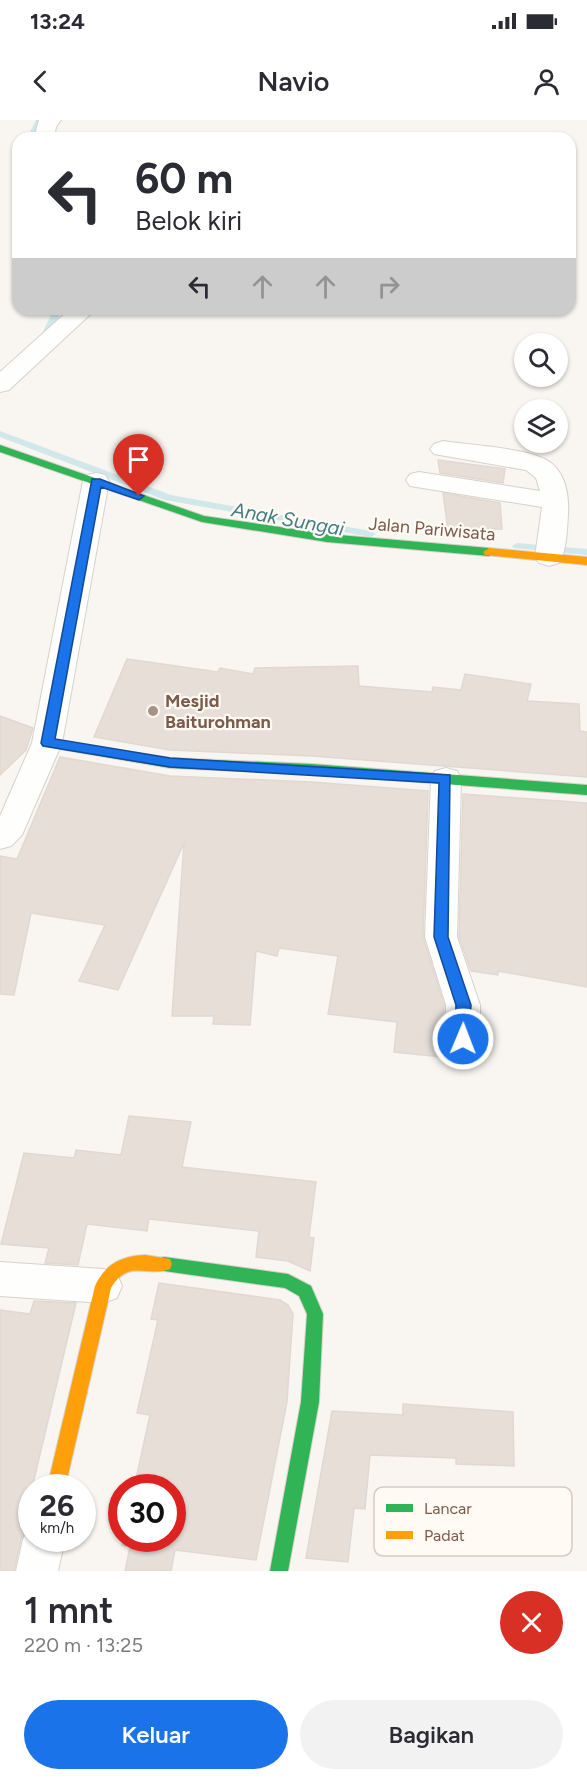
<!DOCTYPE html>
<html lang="id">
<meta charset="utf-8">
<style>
body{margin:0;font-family:Figtree,sans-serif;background:#f2f2f3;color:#2b2b33;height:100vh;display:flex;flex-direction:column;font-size:22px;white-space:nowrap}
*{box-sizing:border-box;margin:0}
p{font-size:20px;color:#7c7c81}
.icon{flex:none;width:33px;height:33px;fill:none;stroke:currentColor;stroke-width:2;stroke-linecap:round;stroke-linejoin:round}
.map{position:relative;height:1451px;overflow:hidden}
.details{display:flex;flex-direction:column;background:#fff;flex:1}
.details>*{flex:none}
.banner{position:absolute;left:12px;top:12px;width:564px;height:183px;border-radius:18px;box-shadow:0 2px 4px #0004;background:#fff;color:#2b2b33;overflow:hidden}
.tools{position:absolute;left:514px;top:213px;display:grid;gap:12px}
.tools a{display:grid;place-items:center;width:54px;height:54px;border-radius:50%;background:#fff;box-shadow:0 2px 4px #0004;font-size:30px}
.speed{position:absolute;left:18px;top:1354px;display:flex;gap:12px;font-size:30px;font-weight:700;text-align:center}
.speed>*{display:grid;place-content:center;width:78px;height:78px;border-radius:50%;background:#fff;box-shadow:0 2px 4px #0004;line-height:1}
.speed small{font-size:15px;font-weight:400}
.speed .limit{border:9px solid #d22;background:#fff;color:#111}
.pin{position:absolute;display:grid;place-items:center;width:51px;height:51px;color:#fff;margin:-62px -26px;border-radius:50% 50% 50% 0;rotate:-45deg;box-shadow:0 0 6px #0007}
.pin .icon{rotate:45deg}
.me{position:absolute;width:66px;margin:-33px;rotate:1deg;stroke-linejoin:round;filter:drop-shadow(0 0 4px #0008)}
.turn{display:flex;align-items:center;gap:21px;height:126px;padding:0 24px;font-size:27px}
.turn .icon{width:78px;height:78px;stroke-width:2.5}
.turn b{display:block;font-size:42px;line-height:51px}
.lanes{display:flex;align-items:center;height:57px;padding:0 24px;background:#0003;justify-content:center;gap:30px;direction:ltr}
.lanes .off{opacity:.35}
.round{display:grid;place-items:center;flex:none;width:63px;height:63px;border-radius:32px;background:#f2f2f3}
.overview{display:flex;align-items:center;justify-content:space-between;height:102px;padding:0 24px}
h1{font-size:36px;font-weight:600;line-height:45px}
.button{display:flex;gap:12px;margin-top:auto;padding:12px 24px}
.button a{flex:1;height:69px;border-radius:36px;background:#1a73e8;color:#fff;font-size:24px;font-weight:600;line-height:69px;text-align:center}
.button a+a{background:#f2f2f3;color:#2b2b33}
.status{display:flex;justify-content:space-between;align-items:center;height:42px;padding:0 30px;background:#fff;direction:ltr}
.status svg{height:16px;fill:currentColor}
header{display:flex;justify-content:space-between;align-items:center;height:78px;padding:0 24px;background:#fff;font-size:27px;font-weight:600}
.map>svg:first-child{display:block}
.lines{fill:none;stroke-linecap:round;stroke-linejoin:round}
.stream{fill:#d0e8ea;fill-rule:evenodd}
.building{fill:#e6ded7;stroke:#e2d8d2;stroke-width:1.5}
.street-casing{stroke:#d7d1cb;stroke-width:2}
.fast-casing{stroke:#d9d2cb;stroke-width:2}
.slow-casing{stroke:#d9d2cb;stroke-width:2}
.street{fill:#fefefd;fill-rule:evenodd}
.fast{fill:#30b455;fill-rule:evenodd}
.slow{fill:#ff9f0a;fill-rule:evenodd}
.route{fill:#1a73e8;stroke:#114b97;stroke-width:1.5}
.poi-dot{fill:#a69286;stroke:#fffaf3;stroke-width:2}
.labels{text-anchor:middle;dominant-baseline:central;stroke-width:4.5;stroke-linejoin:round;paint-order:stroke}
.street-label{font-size:18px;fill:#7a5c4d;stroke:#fffaf3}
.poi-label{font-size:18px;font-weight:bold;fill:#7a5c4d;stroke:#fffaf3;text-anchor:start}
.water-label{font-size:20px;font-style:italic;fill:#437c86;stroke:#fffaf3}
.key{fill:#fffaf3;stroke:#d7cbc1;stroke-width:1.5}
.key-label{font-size:16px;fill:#7a5c4d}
</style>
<div class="status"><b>13:24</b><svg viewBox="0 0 49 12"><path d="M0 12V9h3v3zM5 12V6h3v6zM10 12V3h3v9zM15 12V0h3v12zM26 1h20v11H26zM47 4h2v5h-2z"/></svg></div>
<header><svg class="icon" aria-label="back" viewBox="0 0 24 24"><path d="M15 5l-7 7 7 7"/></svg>Navio<svg class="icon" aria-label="person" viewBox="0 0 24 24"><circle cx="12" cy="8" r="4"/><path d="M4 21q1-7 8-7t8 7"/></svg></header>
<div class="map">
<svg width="587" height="1451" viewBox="0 0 587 1451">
<rect width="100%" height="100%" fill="#f9f5f0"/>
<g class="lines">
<g class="stream">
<polygon points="36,0 44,0 35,18 27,18"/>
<polygon points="54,189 62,189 50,217 42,224 36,224 34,222 41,216"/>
<polygon points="0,311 171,375 371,411 376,414 371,417 165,380 0,317"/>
<polygon points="517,423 587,429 587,435 513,428 512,426"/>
</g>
</g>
<g class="building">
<polygon points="438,340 505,349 503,363 440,353"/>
<polygon points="443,373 500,383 502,409 448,410"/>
<polygon points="127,539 218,552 220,548 253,554 255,548 358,546 359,566 432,572 433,567 461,570 465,554 531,564 527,581 579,584 580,611 587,612 587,657 312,636 170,630 94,617"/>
<polygon points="0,596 33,608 26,630 0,655"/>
<polygon points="60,637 170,656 312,662 428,671 423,817 444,885 441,937 394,932 397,902 328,894 338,836 279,828 277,836 256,831 250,905 213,904 214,896 172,896 184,723 118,870 79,861 105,805 31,793 14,875 0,874 0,736 17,739"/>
<polygon points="463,674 587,683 587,867 498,851 498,855 471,851 459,817"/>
<polygon points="129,996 191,1002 182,1047 316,1062 309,1117 314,1118 310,1151 288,1141 256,1137 259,1111 149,1099 147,1111 87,1104 78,1145 45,1143 49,1128 1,1124 24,1033 74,1038 76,1030 121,1035"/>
<polygon points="159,1163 280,1180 288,1185 293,1194 287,1282 256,1440 175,1430 171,1451 125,1451 130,1427 122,1425 123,1419 172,1419 172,1368 134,1368 150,1295 137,1293 158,1200 151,1199"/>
<polygon points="34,1181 76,1183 32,1368 32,1401 21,1419 14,1451 0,1451 0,1190 30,1194"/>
<polygon points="403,1284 513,1292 514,1346 456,1344 456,1338 370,1335 365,1389 354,1388 348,1442 306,1438 332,1291 403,1295"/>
</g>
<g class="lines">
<g class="street-casing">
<g id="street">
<polygon points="39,0 61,0 56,7 54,18 34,18"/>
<polygon points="70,189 96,189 9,270 0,272 0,252"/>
<path d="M443 321C467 325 534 328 551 343 566 355 569 376 568 394 567 409 567 430 559 443L549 446 539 443 535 437 542 387 410 366 406 360 410 354 419 352 540 371 536 358 526 350 434 334 430 329 434 324Z"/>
<polygon points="96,353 105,355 109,361 62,623 22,715 11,726 0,729 0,696 32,623 83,361 87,355"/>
<polygon points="446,648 457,651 461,659 457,817 480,885 480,919 475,929 463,933 451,929 446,919 446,885 425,817 431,659 435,651"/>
<polygon points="0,1142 103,1149 117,1154 122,1166 117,1178 103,1183 0,1176"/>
<polygon points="32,1403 32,1419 65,1419 58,1451 16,1451 23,1419"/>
</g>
</g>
<g class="fast-casing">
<g id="fast">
<polygon points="0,325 204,396 327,414 489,428 495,432 489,436 327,422 202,402 0,332"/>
<polygon points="47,619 170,638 312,644 587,665 587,675 312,654 170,648 42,626 41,623"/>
<polygon points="164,1137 288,1154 311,1166 323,1194 319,1282 288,1451 270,1451 301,1282 307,1194 299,1176 285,1168 164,1151 158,1149 156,1144 158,1139"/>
</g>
</g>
<g class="slow-casing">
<g id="slow">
<polygon points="489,428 587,437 587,445 485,435 483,432"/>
<path d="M145 1135 170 1139 172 1144 170 1149C146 1158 129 1138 111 1168L65 1368H47L95 1166C105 1144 122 1136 145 1135Z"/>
</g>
</g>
<use href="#street" class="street"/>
<use href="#fast" class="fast"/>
<use href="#slow" class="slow"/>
</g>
<polygon class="route" points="92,359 100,359 144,376 139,380 101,367 55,619 170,638 450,655 448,817 471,885 468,923 457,923 455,919 456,885 434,817 439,663 170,647 43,626 41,623"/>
<circle class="poi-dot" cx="153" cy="591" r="6"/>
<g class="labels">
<g class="street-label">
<text transform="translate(432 409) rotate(5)">Jalan Pariwisata</text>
</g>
<g class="poi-label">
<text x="165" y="581">Mesjid<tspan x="165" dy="21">Baiturohman</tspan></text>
</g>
<g class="water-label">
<text transform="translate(288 399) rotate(10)">Anak Sungai</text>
</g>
</g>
<rect x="374" y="1367" width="198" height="69" rx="9" class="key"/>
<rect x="386" y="1384" width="27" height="8" fill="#30b455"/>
<rect x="386" y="1411" width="27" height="8" fill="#ff9f0a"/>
<g class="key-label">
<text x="424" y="1394">Lancar</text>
<text x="424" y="1421">Padat</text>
</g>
</svg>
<div class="tools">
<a><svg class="icon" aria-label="search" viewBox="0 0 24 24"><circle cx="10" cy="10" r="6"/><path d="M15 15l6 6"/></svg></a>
<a><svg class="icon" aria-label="layers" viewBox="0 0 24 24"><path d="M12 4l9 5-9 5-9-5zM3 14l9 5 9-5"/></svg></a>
</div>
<div class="speed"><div>26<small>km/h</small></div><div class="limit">30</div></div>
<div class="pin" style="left:139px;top:376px;background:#d93025"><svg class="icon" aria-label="arrive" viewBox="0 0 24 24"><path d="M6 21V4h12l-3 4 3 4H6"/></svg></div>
<svg class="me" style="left:463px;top:919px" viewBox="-20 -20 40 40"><circle r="17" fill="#1a73e8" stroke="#fff" stroke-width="3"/><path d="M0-11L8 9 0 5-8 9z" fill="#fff"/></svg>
<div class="banner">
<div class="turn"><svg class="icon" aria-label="left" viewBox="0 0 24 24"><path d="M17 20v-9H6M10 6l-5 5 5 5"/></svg><div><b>60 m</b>Belok kiri</div></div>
<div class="lanes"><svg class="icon" aria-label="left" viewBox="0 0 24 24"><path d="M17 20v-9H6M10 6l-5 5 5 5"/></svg><svg class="icon off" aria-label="ahead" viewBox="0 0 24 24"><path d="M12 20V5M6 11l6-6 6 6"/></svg><svg class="icon off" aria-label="ahead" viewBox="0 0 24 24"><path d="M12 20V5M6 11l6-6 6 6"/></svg><svg class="icon off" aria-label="right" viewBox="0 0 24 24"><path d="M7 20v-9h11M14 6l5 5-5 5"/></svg></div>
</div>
</div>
<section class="details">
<div class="overview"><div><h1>1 mnt</h1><p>220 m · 13:25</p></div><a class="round" style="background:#d93025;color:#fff"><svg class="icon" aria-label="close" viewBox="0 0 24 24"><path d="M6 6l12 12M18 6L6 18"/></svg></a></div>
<div class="button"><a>Keluar</a><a>Bagikan</a></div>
</section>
